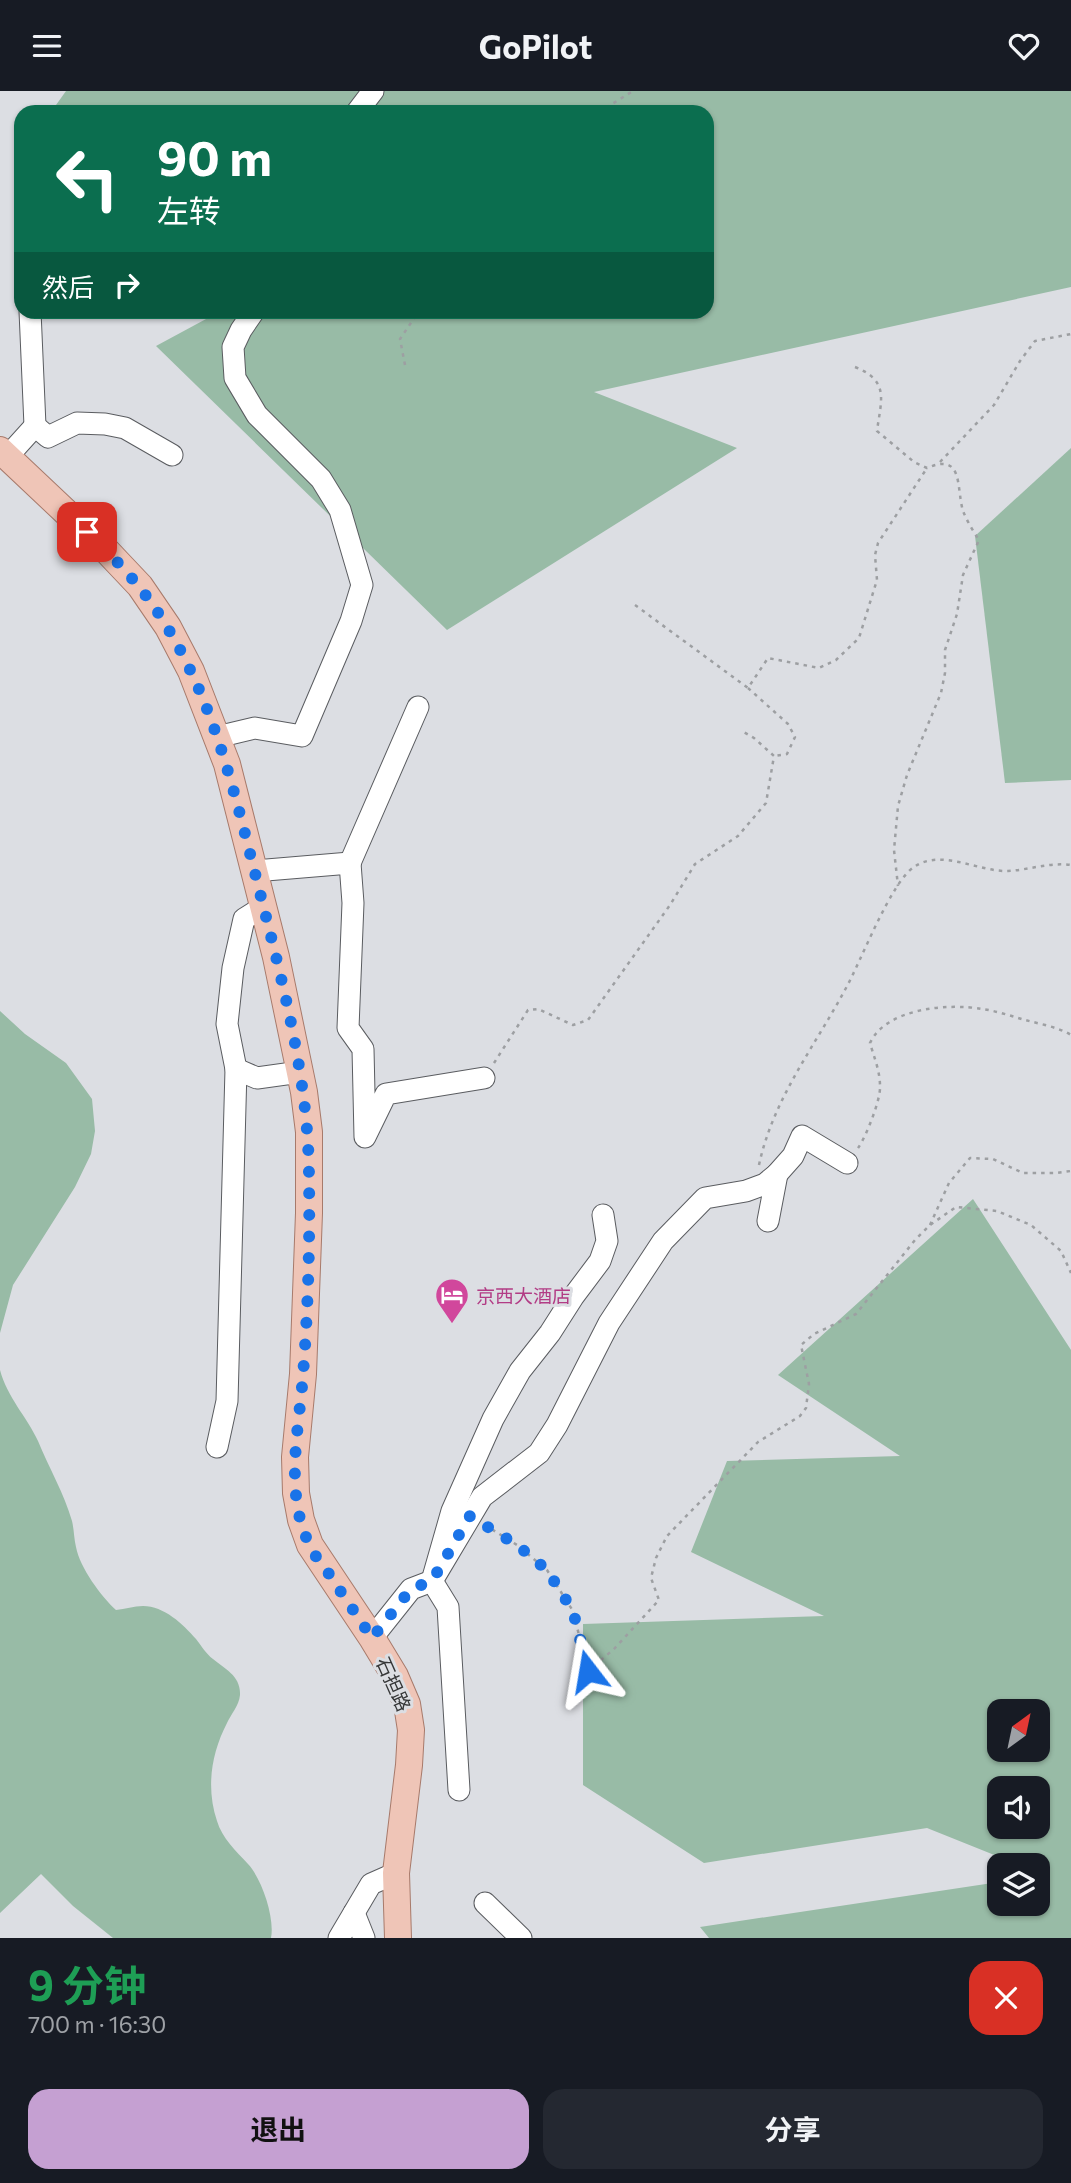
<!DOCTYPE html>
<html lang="zh">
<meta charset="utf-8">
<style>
body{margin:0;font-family:Commissioner,"Noto Sans SC",sans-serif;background:#242831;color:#f1f3f6;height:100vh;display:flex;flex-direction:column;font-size:26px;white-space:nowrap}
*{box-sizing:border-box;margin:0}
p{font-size:23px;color:#9ea1a6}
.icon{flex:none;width:38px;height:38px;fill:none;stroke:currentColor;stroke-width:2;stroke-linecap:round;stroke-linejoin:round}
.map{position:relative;height:1847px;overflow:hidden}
.side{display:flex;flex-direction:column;background:#171b24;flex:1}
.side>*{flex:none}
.guide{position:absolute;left:14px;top:14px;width:700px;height:214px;border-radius:21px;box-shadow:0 2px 5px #0004;background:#0b6e4f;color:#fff;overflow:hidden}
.needle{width:46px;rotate:33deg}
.fabs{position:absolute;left:987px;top:1608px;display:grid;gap:14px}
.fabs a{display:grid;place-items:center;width:63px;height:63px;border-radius:14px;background:#171b24;box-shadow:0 2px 5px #0004;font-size:35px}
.pin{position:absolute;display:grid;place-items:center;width:60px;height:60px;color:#fff;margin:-30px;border-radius:14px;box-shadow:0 4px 10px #0006}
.me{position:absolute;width:77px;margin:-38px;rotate:346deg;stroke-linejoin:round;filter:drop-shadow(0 0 5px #0008)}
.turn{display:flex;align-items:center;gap:24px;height:147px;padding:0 28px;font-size:32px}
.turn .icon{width:91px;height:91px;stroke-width:2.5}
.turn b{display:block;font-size:49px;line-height:60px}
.then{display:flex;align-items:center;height:66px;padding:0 28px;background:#0003;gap:14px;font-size:26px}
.round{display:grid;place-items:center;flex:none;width:74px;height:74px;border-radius:21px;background:#242831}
.overview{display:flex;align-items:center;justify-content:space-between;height:119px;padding:0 28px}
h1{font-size:42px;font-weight:700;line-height:52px;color:#1e9e55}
.cta{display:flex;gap:14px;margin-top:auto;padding:14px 28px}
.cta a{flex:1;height:80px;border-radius:21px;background:#c5a0d2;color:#111;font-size:28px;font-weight:700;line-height:80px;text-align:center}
.cta a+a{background:#242831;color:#f1f3f6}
header{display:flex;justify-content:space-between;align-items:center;height:91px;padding:0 28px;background:#171b24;font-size:32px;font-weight:700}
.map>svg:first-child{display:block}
.forest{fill:#98bba6;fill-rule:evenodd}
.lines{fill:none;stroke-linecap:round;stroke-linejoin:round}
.minor-casing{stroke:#5a5c60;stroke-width:23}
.major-casing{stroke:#a77a6b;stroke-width:28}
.path{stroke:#9d9fa2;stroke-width:2.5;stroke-dasharray:3.5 5;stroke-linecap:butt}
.minor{stroke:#fff;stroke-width:21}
.major{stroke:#efc5b7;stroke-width:26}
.route{stroke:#1a73e8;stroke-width:12;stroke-dasharray:0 21.6}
.labels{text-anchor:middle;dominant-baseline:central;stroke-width:6;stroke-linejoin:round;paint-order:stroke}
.hotel-label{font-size:19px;fill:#b23c85;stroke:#dcdee3;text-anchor:start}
.street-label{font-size:19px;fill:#353637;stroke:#dcdee3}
</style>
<header><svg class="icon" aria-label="menu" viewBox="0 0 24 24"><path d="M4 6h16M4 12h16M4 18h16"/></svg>GoPilot<svg class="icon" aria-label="heart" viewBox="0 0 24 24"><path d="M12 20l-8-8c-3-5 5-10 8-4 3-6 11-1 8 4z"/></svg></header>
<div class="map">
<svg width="1071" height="1847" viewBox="0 0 1071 1847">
<rect width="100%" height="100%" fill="#dcdee3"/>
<g class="forest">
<polygon points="66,0 1071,0 1071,196 594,301 737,357 447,539 156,255 219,221 707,220 707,21 51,21"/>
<polygon points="1071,357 1071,689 1005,692 975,445"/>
<polygon points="0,920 25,943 66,972 92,1008 95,1040 91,1063 75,1096 13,1194 0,1242"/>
<path d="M973 1108 1071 1259V1847H709L700 1836 999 1791V1813H1038V1785L1042 1784 1038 1782V1774H1019L927 1737 704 1772 583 1694V1533L824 1525 691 1461 727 1370 900 1365 778 1284ZM999 1620H1038V1659H999ZM999 1698H1038V1736H999Z"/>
<path d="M0 1279C7 1306 27 1326 38 1350 49 1377 64 1402 72 1430 74 1438 74 1448 76 1456 80 1477 101 1505 116 1519 125 1518 134 1515 143 1515 164 1515 183 1533 196 1548 201 1554 206 1563 213 1568 225 1578 241 1585 240 1604 239 1615 231 1623 227 1632 211 1663 206 1697 217 1730 222 1747 236 1760 248 1773 262 1788 275 1827 271 1847H113L73 1815 41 1783 0 1822Z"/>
</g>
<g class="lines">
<g class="minor-casing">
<g id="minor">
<polyline points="357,21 373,0"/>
<polyline points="30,220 35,335"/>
<polyline points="7,366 35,335 48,346 77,332 105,333 125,337 172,364"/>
<polyline points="217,646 255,637 302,645 351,530 362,494 340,419 321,388 257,324 235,287 233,256 241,239 254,220"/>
<polyline points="350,772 418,616"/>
<polyline points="254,780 350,772 353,812 348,937 363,958 365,1046 386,1003 484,987"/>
<polyline points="236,978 257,987 300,981"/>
<polyline points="777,1083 793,1065 802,1045 847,1072"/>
<polyline points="217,1356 227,1310 236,978 227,933 233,877 244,828 263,816"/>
<polyline points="372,1547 411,1498 432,1490 482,1406 539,1362 557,1334 609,1232 663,1150 705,1107 746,1100 765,1093 777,1083 768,1130"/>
<polyline points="459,1699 448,1516 432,1490 452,1420 493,1328 520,1280 550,1242 573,1206 600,1170 607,1150 603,1124"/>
<polyline points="485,1812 521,1847"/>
<polyline points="354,1822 364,1847"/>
<polyline points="339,1847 371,1793 396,1782"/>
</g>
</g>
<g class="major-casing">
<polyline id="major" points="0,359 105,458 140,495 168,536 191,580 227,673 276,866 304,1001 309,1041 309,1122 303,1283 295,1366 296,1402 301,1429 310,1454 372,1547 395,1585 407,1613 411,1639 409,1674 396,1782 398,1847"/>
</g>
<g class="path">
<polyline points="599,21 633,0"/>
<polyline points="405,274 400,248 419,220"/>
<path d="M855 276C890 290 881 309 877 340L914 371 927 377C964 361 956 396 963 420 967 430 973 440 979 449L963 484 957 523 945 559V582L941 602 907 684 898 715 894 759 898 795"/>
<polyline points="940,371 994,314 1020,270 1035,250 1071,243"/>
<polyline points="635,514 748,597 768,567 819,577 836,569 859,547 877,489 875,464 878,452 927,377"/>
<polyline points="748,597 788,633 795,646 787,663 774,665"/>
<polyline points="494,972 528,919 538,918 573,934 588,929 670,814 695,773 738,745 766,712 774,665 754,647 742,640"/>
<path d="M858 1057C866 1046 881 1008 880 995 880 980 874 966 870 952 886 917 949 912 982 918 997 920 1011 925 1025 929 1040 933 1058 936 1071 944"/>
<path d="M759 1074C773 1008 815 955 846 897 861 870 891 791 914 776 941 757 978 781 1008 780 1029 779 1049 771 1071 774"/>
<polyline points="930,1134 949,1092 970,1067 993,1068 1023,1082 1056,1082 1071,1080"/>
<polyline points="485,1434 517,1454 547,1479 573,1520 588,1580 614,1558 659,1509 651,1487 656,1467 667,1445 758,1351 800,1325 806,1317 809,1293 801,1254 814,1243 856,1223 915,1149 930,1134 956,1116 997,1120 1031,1134 1061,1160 1071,1182"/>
</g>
<use href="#minor" class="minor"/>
<use href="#major" class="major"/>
</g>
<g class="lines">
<path class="route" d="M87 441C118 470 145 499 167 536 216 616 236 708 259 798 283 893 309 990 309 1088 310 1153 308 1219 303 1284 299 1339 284 1400 309 1453 314 1464 322 1474 329 1483 343 1504 358 1526 372 1547L411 1498 432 1490 470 1425 517 1454 547 1479 573 1520 588 1580"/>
</g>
<defs>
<g id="hotel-pin" transform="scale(1.75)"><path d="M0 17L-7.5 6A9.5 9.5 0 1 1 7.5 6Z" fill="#d1479c" stroke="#dcdee3"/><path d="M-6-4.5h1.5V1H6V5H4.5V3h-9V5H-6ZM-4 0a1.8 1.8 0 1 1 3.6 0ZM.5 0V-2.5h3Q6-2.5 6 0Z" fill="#fff"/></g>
</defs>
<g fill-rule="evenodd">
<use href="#hotel-pin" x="452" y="1204"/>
</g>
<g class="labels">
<g class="hotel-label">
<text x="476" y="1204">京西大酒店</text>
</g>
<g class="street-label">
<text transform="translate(394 1593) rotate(66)">石担路</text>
</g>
</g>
</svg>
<div class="fabs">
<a><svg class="needle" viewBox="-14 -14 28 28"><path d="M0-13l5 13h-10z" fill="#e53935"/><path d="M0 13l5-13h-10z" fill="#9ea1a6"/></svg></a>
<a><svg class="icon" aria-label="sound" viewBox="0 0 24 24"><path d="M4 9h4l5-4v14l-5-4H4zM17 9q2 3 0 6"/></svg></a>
<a><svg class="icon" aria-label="layers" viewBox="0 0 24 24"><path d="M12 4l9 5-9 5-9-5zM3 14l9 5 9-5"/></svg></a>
</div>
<div class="pin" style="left:87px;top:441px;background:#d93025"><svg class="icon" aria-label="arrive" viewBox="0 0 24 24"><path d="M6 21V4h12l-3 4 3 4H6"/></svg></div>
<svg class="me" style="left:588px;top:1580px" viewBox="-20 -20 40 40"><path d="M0-17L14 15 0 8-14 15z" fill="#1a73e8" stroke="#fff" stroke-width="4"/></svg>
<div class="guide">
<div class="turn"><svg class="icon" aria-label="left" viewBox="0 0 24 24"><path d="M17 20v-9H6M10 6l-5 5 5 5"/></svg><div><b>90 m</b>左转</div></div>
<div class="then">然后<svg class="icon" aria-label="right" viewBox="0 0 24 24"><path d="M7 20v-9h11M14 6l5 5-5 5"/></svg></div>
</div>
</div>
<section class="side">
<div class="overview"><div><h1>9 分钟</h1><p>700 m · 16:30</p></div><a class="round" style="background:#d93025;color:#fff"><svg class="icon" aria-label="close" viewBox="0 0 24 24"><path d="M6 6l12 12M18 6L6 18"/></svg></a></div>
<div class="cta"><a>退出</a><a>分享</a></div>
</section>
